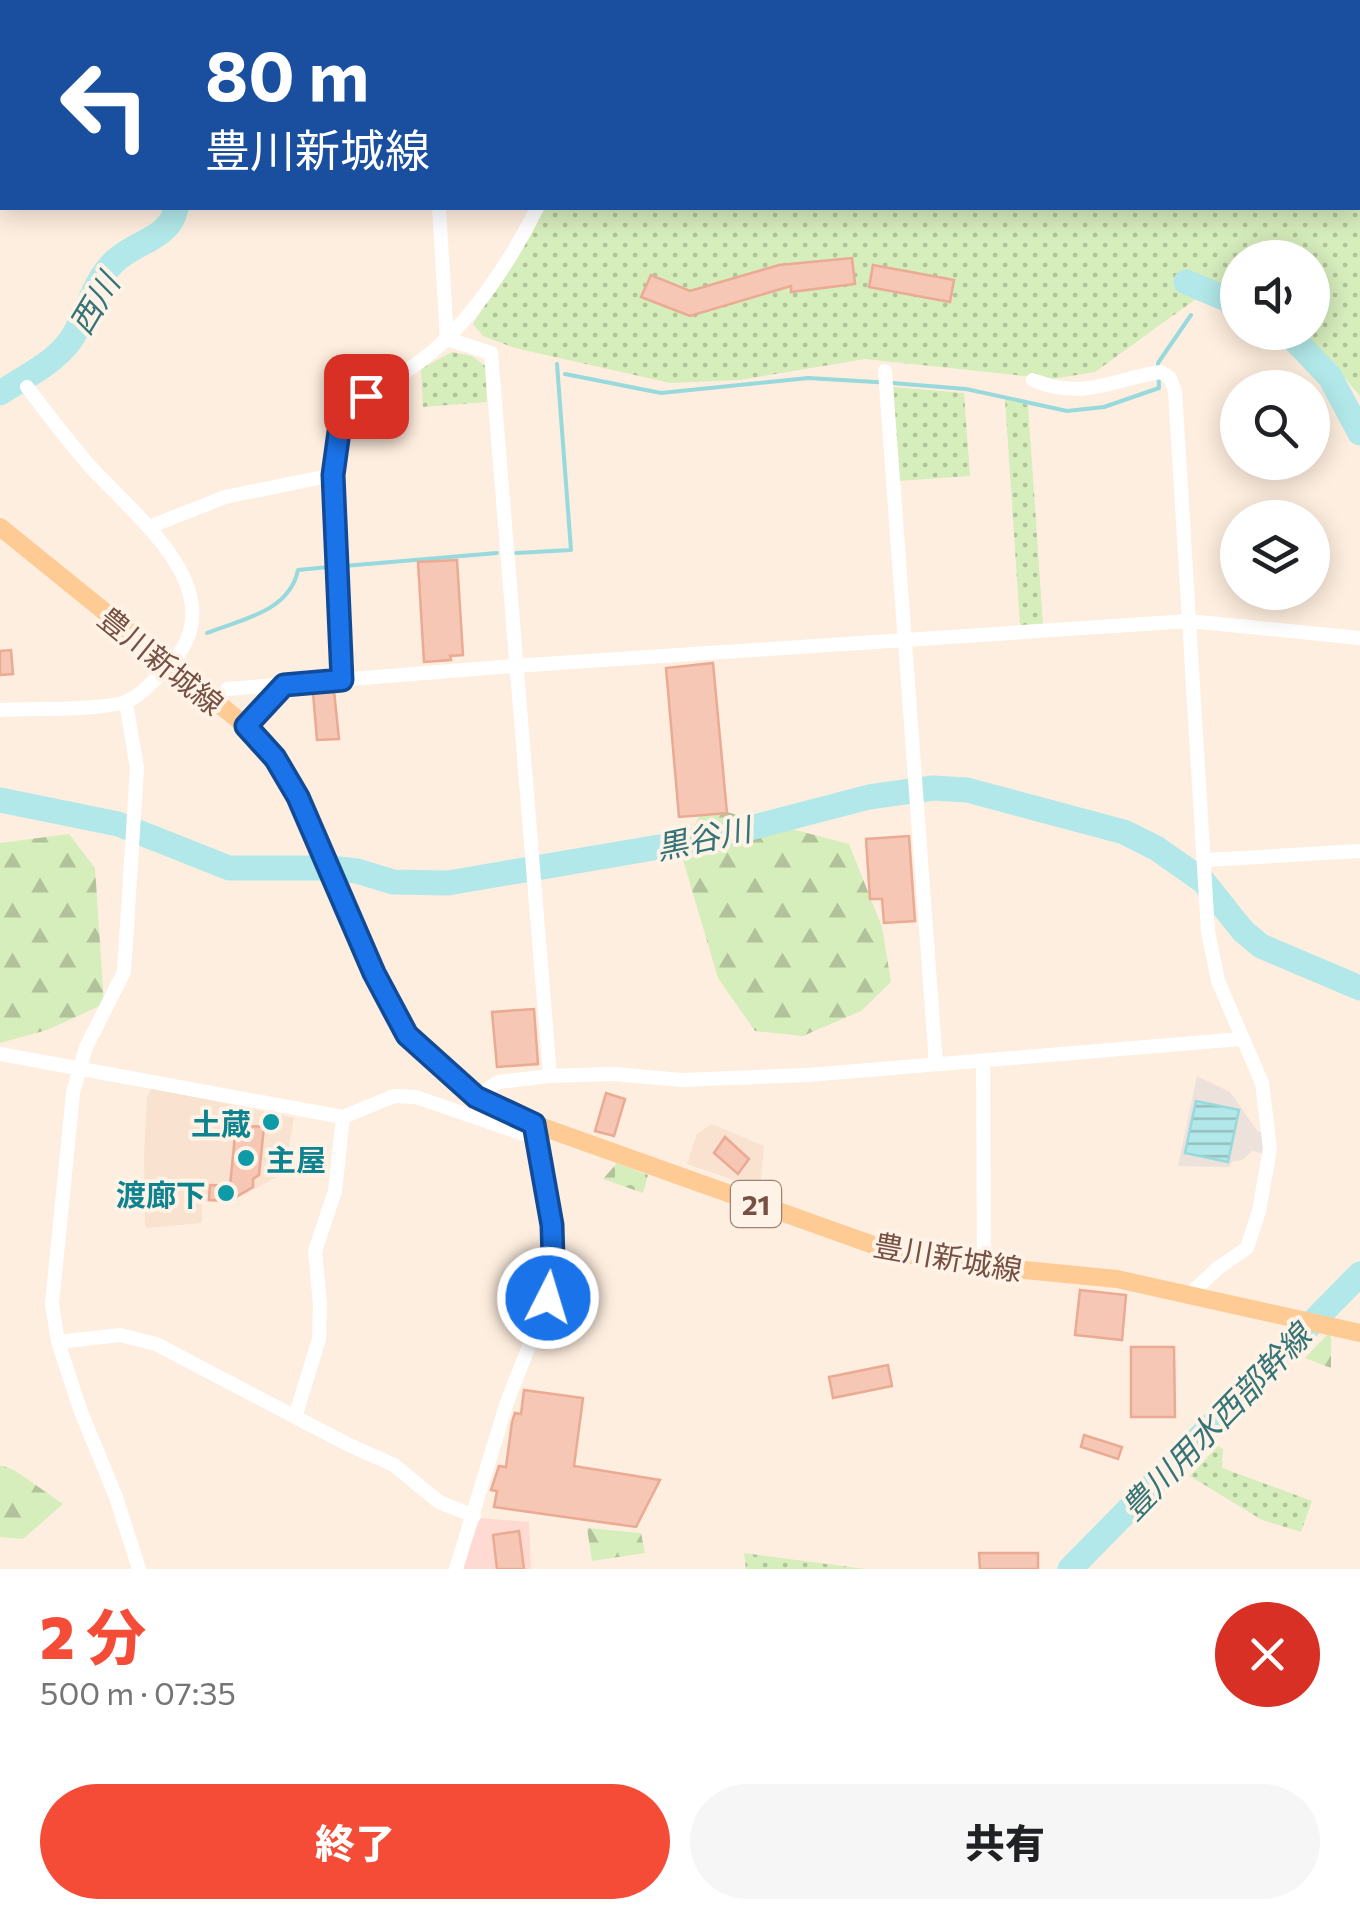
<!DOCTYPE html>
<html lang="ja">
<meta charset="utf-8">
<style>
body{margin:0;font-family:Commissioner,"Noto Sans JP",sans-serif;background:#f6f6f6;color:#202124;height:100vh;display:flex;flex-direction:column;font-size:38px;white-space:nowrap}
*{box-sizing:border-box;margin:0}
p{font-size:32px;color:#757577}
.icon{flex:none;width:55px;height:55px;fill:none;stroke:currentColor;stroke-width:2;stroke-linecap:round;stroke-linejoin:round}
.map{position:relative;height:1569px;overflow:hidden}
.sheet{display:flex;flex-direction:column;background:#fff;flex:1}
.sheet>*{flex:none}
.banner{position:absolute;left:0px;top:0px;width:1360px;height:210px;box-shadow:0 5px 25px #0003;background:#1a4fa0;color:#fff;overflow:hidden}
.fabs{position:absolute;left:1220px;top:240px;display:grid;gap:20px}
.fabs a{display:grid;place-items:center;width:110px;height:110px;border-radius:50%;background:#fff;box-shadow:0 5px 25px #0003;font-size:50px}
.pin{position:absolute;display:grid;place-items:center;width:85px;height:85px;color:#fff;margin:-42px;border-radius:20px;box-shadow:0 5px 15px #0006}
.me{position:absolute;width:110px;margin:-55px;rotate:5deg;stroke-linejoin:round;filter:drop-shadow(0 0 8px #0008)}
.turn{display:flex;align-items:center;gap:35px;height:210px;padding:0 40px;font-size:45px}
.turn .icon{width:130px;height:130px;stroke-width:2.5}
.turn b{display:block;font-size:70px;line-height:85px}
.round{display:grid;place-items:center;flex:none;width:105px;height:105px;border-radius:52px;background:#f6f6f6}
.headline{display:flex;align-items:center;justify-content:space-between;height:170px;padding:0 40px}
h1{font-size:60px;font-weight:800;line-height:75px;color:#f54c37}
.primary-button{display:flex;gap:20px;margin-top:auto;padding:20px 40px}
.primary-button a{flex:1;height:115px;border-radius:60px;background:#f54c37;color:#fff;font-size:40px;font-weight:800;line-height:115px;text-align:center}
.primary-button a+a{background:#f6f6f6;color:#202124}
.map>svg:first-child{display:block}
.residential{fill:#f9e2cf}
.commercial{fill:#ffdad2}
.industrial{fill:#ece1db}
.grass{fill:url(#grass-dots)}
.forest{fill:url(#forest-firs)}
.cemetery{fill:url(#cemetery-stones)}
.water{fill:url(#water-rules);stroke:#97d9dc;stroke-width:2.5}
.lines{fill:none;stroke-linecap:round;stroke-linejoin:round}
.stream{stroke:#97d9dc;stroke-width:4}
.river{stroke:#b2e8e9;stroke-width:25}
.building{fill:#f6c7b4;stroke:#eaaa93;stroke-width:2.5}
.minor{stroke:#fff;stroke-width:14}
.major{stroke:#ffcb95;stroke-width:18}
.route-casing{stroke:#114b97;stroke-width:25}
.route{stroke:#1a73e8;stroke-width:18}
.culture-dot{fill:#0f9aa8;stroke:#fff3e7;stroke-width:4}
.labels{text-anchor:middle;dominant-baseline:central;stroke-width:8;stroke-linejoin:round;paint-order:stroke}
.shield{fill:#fff3e7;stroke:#a08175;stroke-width:2.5}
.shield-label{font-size:28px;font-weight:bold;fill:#775044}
.street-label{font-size:30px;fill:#775044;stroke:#fff3e7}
.culture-label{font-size:30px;font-weight:bold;fill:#0d838f;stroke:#fff3e7;text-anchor:end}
.water-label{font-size:32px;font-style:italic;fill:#357477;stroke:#fff3e7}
</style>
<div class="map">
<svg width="1360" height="1569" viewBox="0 0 1360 1569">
<defs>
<pattern id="grass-dots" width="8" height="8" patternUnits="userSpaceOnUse" patternTransform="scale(2.5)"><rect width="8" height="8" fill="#d6edbc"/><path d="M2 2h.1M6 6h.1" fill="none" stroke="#b2c29a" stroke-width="1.8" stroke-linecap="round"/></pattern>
<pattern id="forest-firs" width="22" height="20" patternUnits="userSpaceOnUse" patternTransform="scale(2.5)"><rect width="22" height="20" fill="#d6edbc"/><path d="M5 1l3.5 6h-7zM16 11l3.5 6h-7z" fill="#b2c29a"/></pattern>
<pattern id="cemetery-stones" width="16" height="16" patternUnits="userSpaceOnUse" patternTransform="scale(2.5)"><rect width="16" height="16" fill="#d6edbc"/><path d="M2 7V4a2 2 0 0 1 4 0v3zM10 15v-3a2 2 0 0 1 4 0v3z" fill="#b2c29a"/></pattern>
<pattern id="water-rules" width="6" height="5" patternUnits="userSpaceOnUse" patternTransform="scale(2.5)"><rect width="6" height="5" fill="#b2e8e9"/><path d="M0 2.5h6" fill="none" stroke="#96bebe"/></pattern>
</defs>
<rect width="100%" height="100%" fill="#feeedf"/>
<g class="residential">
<polygon points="152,1088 294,1118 284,1173 229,1203 202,1201 202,1223 147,1228 145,1225 144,1153 147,1097"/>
<polygon points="712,1124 764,1146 760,1189 687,1164 697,1134"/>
</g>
<polygon class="commercial" points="480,1518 529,1522 531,1569 462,1569"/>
<polygon class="industrial" points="1197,1076 1230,1092 1258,1132 1265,1132 1266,1154 1252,1151 1242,1160 1232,1162 1229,1167 1178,1166"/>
<g class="grass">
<polygon points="639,0 1360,0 1360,396 1324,353 1299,333 1312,332 1312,258 1238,258 1237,298 1211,288 1095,372 1052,379 865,359 740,380 670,383 515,348 483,336 473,324 545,208 1358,208 1358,2"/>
<polygon points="452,352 472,356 485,366 487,402 423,407 421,369"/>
<path d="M402 380 405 408 365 411 352 426 347 450C347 407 370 402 402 380Z"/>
<polygon points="893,387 964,393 970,476 899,481"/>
<polygon points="1005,399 1028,405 1043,624 1020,625"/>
<polygon points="1218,1446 1223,1449 1222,1468 1312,1501 1301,1532 1262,1520 1190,1476"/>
<polygon points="744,1553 865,1569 746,1569"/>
</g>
<g class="forest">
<polygon points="647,0 903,0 905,2 648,2"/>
<polygon points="704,806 849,844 882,927 891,982 861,1011 803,1036 755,1031 718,978 681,853"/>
<polygon points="69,834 95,868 104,1004 47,1030 0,1043 0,843"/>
<polygon points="1328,1334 1331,1336 1331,1368 1305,1358"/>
<polygon points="0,1465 14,1470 63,1504 23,1539 0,1537"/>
<polygon points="587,1528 641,1533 645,1553 592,1561"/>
</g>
<polygon class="cemetery" points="617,1163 648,1175 643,1193 603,1179"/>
<polygon class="water" points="1196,1101 1239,1110 1228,1162 1185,1153"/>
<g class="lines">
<g class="stream">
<polyline points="565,374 661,393 808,378 892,383 966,389 1067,411 1104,407 1159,388 1158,363 1191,315"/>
<polyline points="516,553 571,550 557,364"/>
<polyline points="344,566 497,553"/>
<path d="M207 633C242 619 289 612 298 570L329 567"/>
</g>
<g class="river">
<polyline points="617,0 618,2"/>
<polyline points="310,2 311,0"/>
<polyline points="1186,282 1238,304"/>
<polyline points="1287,332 1330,377 1360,433"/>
<path d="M0 393C21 379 47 367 64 348 85 327 89 285 115 261 136 241 170 239 176 208"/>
<polyline points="0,800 118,824 229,868 330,868 357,871 393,882 448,883 712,838 869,797 933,788 967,790 1124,832 1156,848 1203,881 1243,931 1261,946 1360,988"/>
<polyline points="1070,1569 1360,1274"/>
</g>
</g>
<g class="building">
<polygon points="852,258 855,284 791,292 791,286 690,316 641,297 651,275 690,291 779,265"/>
<polygon points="873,265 954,280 950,302 869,287"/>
<polygon points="457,560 463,655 450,656 451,660 424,662 418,562"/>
<polygon points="11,650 13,674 0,675 0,651"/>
<polygon points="713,663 727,813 679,817 666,668"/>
<polygon points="334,691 339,739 317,740 313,693"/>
<polygon points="909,836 915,921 884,923 882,899 870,899 866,839"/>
<polygon points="534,1009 538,1064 497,1067 492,1012"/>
<polygon points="606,1093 625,1099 614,1136 595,1131"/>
<polygon points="236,1125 264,1127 259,1175 253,1179 253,1187 229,1201 209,1200 210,1185 230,1186"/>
<polygon points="725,1137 749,1159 738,1174 714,1153"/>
<polygon points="1080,1290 1126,1295 1122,1340 1075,1335"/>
<polygon points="1131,1347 1174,1347 1175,1417 1131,1417"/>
<polygon points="888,1365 892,1386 833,1398 829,1377"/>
<polygon points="524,1390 583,1398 574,1466 660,1480 636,1527 494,1507 497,1491 491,1490 499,1466 506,1467 512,1422 515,1413 521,1414"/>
<polygon points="1084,1435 1122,1447 1118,1459 1081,1447"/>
<polygon points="519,1531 524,1569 497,1569 493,1535"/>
<polygon points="979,1553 1038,1553 1038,1569 980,1569"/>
</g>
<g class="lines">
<g class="minor">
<polyline points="425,0 425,2"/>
<polyline points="439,208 447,339"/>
<polyline points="447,339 491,353 550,1076"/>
<polyline points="885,371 936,1064"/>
<path d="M1033 380C1083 401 1113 379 1161 372L1170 378 1175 391 1208 932 1218 981 1262 1083 1270 1149 1259 1211 1247 1248 1218 1268 1190 1294"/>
<polyline points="149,527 225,497 333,475"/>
<path d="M343 681 333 475 343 411C373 392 406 374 433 351 474 317 514 255 537 208"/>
<polyline points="227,689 514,666 1189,621 1360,638"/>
<polyline points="126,703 137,768 124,972 86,1047 73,1093 52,1304 58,1342 81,1412 116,1497 139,1569"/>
<path d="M0 710C39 708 84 711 122 703 137 700 153 681 164 671 243 596 137 519 89 465 67 440 47 413 27 387"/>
<polyline points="246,726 284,685"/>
<polyline points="1206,860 1360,851"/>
<polyline points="0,1054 343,1117 394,1096 416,1097 535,1138"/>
<polyline points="983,1062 984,1266"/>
<polyline points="476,1097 498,1082 550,1076 613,1074 682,1080 808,1075 1241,1039"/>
<polyline points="58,1342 120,1335 156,1344 349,1445 394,1465 439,1502 474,1516"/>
<polyline points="296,1414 319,1339 320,1304 315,1251 335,1191 343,1117"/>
<polyline points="456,1569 507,1402 548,1298 553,1260 553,1225 535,1130"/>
</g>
<polyline class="major" points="0,527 246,726 275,758 298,797 374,973 407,1035 476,1097 534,1124 893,1252 984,1266 1117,1279 1360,1333"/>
</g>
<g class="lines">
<g class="route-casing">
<polyline id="route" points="366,396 342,410 333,475 342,680 284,685 246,726 275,758 298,797 374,973 407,1035 476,1097 534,1124 552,1225 553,1260 548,1298"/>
</g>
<use href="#route" class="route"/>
</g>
<g class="culture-dot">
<circle cx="271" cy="1122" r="10"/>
<circle cx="246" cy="1158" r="10"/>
<circle cx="226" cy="1193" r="10"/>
</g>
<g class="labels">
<rect class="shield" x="731" y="1181" width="50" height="46" rx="8"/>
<g class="shield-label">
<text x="756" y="1204">21</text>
</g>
<g class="street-label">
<text transform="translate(162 660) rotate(39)">豊川新城線</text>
<text transform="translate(948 1256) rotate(10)">豊川新城線</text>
</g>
<g class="culture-label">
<text x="251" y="1122">土蔵</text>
<text x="266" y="1158" text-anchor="start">主屋</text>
<text x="206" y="1193">渡廊下</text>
</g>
<g class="water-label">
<text transform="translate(93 303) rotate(-59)">西川</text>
<text transform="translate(703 837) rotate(-12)">黒谷川</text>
<text transform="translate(1215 1421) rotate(-46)">豊川用水西部幹線</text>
</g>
</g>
</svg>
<div class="fabs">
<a><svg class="icon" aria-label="sound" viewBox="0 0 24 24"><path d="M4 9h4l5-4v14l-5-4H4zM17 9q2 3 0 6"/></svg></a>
<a><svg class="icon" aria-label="search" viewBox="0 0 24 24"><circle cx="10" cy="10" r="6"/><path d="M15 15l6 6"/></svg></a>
<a><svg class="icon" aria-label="layers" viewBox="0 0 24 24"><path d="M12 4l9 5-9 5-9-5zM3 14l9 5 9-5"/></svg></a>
</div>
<div class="pin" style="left:366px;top:396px;background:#d93025"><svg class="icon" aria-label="arrive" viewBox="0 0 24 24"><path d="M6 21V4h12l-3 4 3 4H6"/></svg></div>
<svg class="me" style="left:548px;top:1298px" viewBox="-20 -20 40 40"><circle r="17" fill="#1a73e8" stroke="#fff" stroke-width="3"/><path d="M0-11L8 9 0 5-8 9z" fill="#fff"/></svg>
<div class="banner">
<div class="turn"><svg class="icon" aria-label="left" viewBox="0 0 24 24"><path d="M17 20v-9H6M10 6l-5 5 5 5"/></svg><div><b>80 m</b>豊川新城線</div></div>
</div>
</div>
<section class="sheet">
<div class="headline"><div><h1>2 分</h1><p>500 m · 07:35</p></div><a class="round" style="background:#d93025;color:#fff"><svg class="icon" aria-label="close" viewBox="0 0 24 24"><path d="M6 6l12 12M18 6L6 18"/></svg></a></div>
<div class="primary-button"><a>終了</a><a>共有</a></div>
</section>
